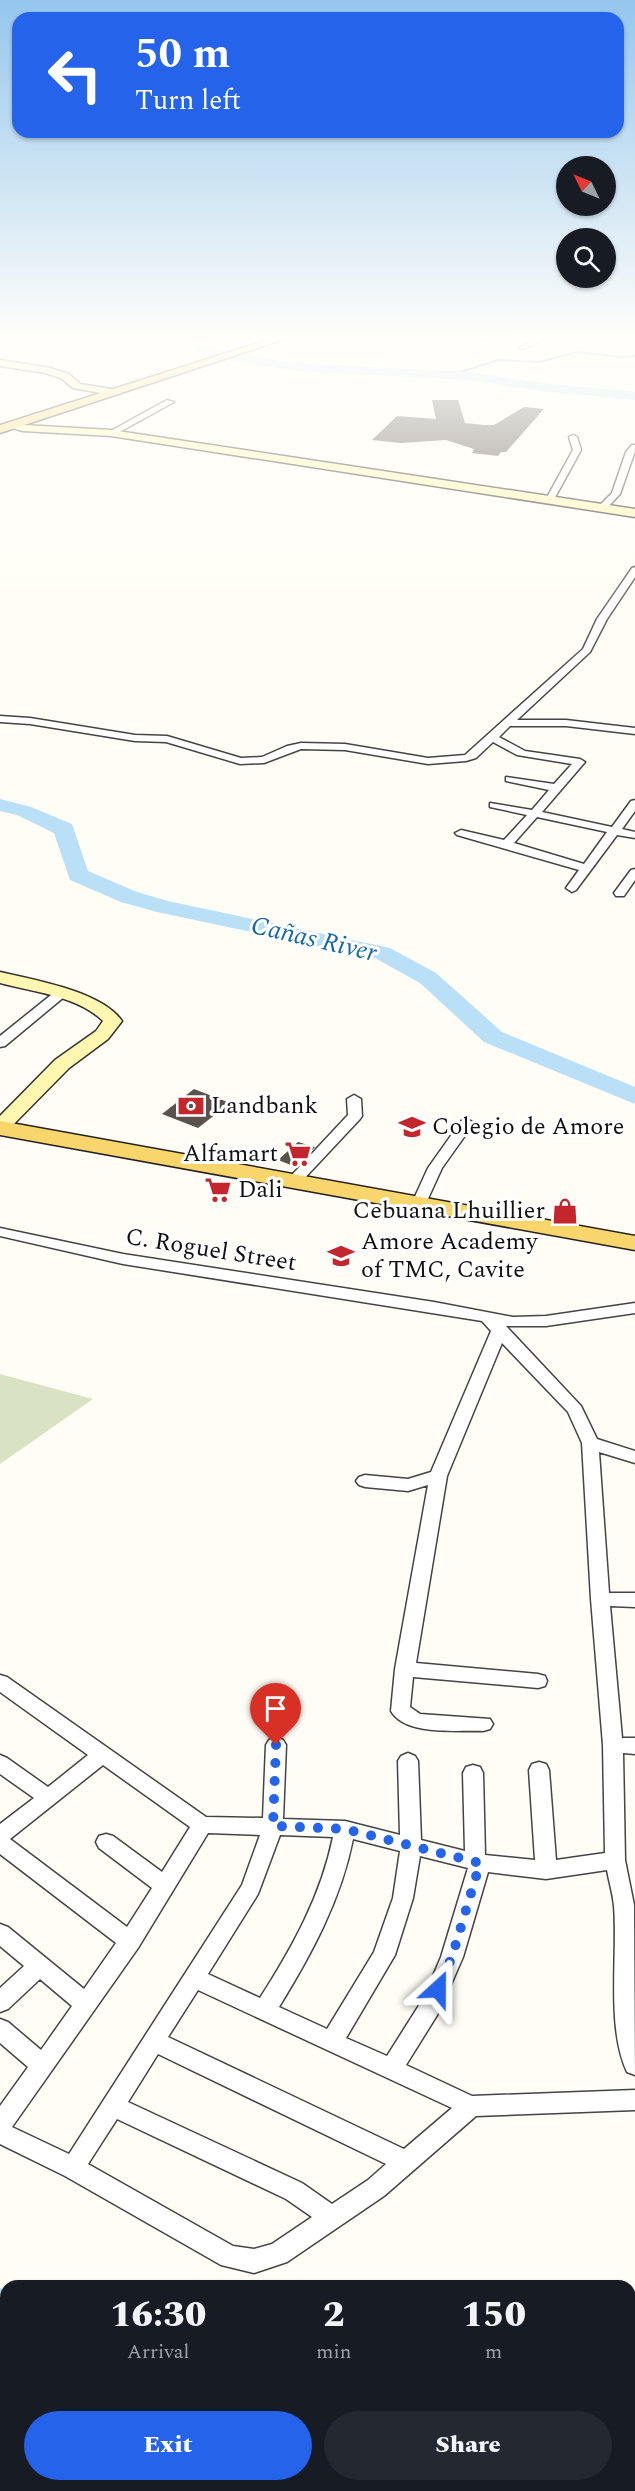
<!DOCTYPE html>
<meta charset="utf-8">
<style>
body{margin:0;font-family:Spectral,serif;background:#242831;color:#f1f3f6;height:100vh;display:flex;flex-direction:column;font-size:22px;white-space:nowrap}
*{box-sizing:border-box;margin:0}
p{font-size:20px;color:#9ea1a6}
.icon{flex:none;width:33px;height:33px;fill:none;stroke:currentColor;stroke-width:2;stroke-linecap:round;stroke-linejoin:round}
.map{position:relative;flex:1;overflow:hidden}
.drawer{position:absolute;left:0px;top:2280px;width:636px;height:212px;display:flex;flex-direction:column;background:#171b24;border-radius:18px 18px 0 0;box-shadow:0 2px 4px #0004}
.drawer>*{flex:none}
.banner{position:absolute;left:12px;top:12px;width:612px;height:126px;border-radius:18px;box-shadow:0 2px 4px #0004;background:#2563eb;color:#fff;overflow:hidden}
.needle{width:39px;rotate:313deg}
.tools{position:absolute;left:556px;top:156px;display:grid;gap:12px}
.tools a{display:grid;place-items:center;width:60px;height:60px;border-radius:50%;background:#171b24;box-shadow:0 2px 4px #0004;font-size:30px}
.pin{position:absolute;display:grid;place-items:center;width:51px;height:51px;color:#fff;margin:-62px -26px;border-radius:50% 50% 50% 0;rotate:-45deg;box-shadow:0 0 6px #0007}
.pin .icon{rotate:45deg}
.me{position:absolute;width:66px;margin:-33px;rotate:24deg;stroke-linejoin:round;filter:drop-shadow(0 0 4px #0008)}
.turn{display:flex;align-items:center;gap:21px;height:126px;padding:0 24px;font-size:27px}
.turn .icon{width:78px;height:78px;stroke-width:2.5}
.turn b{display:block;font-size:42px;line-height:51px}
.eta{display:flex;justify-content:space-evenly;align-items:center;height:102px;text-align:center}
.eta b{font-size:36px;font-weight:800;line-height:42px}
.button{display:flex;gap:12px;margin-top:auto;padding:12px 24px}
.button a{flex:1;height:69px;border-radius:36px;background:#2563eb;color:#fff;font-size:24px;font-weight:800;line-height:69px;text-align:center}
.button a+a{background:#242831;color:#f1f3f6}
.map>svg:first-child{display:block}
.cemetery{fill:#d9e3c4}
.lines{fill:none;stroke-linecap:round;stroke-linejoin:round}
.stream{stroke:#3f96cf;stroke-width:2}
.river{fill:#b9e0f7;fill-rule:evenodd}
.building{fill:#5a524d}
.street-casing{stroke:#444;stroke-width:3}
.secondary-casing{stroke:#333;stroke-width:3}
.primary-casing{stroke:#222;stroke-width:3}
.street{fill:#fff;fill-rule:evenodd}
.secondary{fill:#fff6b0;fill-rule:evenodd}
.primary{fill:#f9d66b;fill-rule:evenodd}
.route{stroke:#2563eb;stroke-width:10;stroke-dasharray:0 18}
.labels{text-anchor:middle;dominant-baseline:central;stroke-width:6;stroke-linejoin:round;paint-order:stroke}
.poi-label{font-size:24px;fill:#111;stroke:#fff;text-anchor:start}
.street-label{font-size:24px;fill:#111;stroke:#fff}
.water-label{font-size:26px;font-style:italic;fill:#1768a6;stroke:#fff}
</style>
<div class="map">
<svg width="635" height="2491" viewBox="0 0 635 2491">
<rect width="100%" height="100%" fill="#fffdf5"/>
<polygon class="cemetery" points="0,1374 93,1399 0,1464"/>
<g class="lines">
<polyline class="stream" points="452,375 498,360 539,362 578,352 621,357 635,356"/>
<g class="river">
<polygon points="179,339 194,339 214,350 295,363 469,372 541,383 635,392 635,400 541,391 469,380 295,371 206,356 196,352"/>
<polygon points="0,799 31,807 72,824 88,871 137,892 168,901 390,948 436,973 502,1032 635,1087 635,1104 484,1042 420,983 375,958 157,912 121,902 70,880 54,833 17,815 0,811"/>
<polygon points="0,2288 6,2290 6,2341 0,2339"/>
<polygon points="102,2486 153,2486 155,2491 104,2491"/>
</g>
</g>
<g class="building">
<polygon points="432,400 458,400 465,423 485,425 494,425 524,407 544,409 506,452 501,452 498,456 472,453 474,449 446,440 401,443 372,440 397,416 436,419"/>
<polygon points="194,1089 230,1103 198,1128 162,1114"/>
<polygon points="298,1142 315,1147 296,1167 278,1160"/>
</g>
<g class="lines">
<g class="street-casing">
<g id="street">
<polygon points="474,339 499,339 477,341"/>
<polygon points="536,339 544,339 524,349 519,348"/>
<polygon points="167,400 174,402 114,435 107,433"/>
<polygon points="573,435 577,437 581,450 553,501 546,503 545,501 573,450 569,437"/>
<polygon points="632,445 635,445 635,451 620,494 605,510 599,510 599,506 612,493 626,452"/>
<path d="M635 567V577L607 619 590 652 517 720H566L635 728V734L566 726H510L499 737 525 751 580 759 585 762 542 812 612 827 631 801 635 800V811L622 829 635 832V838L617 835 576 890 572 892 566 888 579 870 457 835 455 833 461 830 504 840 527 815 490 807V803L532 810 549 790 506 781V777L554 784 572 764 517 755 493 742 476 758 466 761 428 764 345 750 301 749 264 763 240 764 166 742 135 741 30 724 0 722V716L30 718 135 735 167 736 241 758 262 757 287 746 301 743 345 744 428 758 465 755 583 649 597 619 632 568ZM537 817 607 832 584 864 514 843Z"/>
<polygon points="635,869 635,880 624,896 616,896 614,893 631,870"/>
<polygon points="60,990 66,994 64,997 5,1046 0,1047 0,1036 56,991"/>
<polygon points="354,1095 361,1099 362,1116 360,1119 300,1183 290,1183 288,1180 290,1177 348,1115 347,1099"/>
<polygon points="467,1119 474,1123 442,1168 426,1203 424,1206 414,1206 412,1203 428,1168 462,1120"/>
<path d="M0 1228 123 1254 434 1302 513 1317 546 1316 635 1303V1313L546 1326H506L581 1406 597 1439 635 1451V1463L599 1452 609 1593H635V1607L610 1606 622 1738H635V1754L623 1753 625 1860 634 1905 635 2075 627 2072C606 2027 618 1956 614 1906 613 1894 609 1882 607 1870L546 1879 488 1872 463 1957 439 2012 406 2065 472 2096 635 2090V2110L476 2116 384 2196 287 2262 254 2273 221 2265 65 2176 0 2144V2106L28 2067 0 2043V2019L8 2022 41 2050 72 2006 40 1979 8 2009 0 2012V1988L24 1966 0 1946V1924L8 1927 84 1989 116 1943 0 1854V1824L34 1798 0 1774V1755L7 1758 48 1787 88 1755 0 1692V1675L7 1677 206 1817 263 1818 266 1745 269 1740 276 1737 283 1740 286 1745 283 1819 345 1821 400 1835 398 1761 401 1756 408 1753 415 1756 418 1761 421 1840 465 1851 463 1773 466 1767 473 1765 480 1767 483 1773 485 1855 535 1860 529 1770 532 1764 539 1762 546 1764 549 1770 556 1860 605 1853 603 1745 591 1599 582 1443 568 1412 502 1343 447 1476 416 1663 538 1674 545 1676 547 1681 545 1686 538 1688 413 1677 410 1707 420 1714 490 1719 493 1724 490 1729 483 1731C458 1730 405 1736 391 1711L395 1669 428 1485 408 1491 365 1487 359 1485 356 1481 359 1477 365 1475 408 1479 431 1472 491 1331 482 1321 123 1264 0 1236ZM103 1765 190 1827 162 1872 113 1836 106 1834 99 1836 96 1842 99 1848 152 1888 127 1927 10 1839ZM208 1833 260 1835 242 1885 69 2154 12 2127 138 1948ZM280 1835 333 1837C321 1896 292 1948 260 1998L208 1974 258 1894ZM353 1839 400 1851 393 1898 374 1952 327 2029 279 2007C311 1955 341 1900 353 1839ZM420 1856 468 1868 441 1957 423 1999 387 2056 346 2038 395 1955 413 1898ZM198 1990 452 2108 404 2149 168 2037ZM158 2054 386 2164 368 2180 332 2204 302 2183 128 2102ZM117 2119 286 2199 312 2217 272 2244 254 2249 233 2246 88 2164Z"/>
</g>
</g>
<g class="secondary-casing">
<g id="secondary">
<polygon points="0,360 50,368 69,374 80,384 111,389 116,392 111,395 73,388 61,378 45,373 0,366"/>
<polygon points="12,422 23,425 111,430 635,509 635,517 111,436 23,431 8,427 7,425"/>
<path d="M0 972C34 980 101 991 122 1021L108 1039 69 1068 7 1131 0 1133V1116L55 1060 96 1031 103 1021C78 996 33 992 0 983Z"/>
</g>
</g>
<g class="primary-casing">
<g id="primary">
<polygon points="270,339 285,339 0,433 0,425"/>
<polygon points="0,1121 635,1236 635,1250 0,1135"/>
</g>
</g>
<use href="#street" class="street"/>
<use href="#secondary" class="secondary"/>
<use href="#primary" class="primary"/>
</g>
<linearGradient id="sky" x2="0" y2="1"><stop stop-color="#95c6ee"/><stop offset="0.49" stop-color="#fffefa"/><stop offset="1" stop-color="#fffefa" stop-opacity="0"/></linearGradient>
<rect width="635" height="688" fill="url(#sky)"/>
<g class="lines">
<polyline class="route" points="276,1745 273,1826 345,1829 480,1863 452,1957 438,1989"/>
</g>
<defs>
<g id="bank-bare" transform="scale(2.07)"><path d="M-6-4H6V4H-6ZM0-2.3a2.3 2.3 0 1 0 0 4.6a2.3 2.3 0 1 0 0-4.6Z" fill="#c4262e" stroke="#fff" stroke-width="2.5" paint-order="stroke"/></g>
<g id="university-bare" transform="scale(2.07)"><path d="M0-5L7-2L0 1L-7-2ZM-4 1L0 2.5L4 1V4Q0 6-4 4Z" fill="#c4262e" stroke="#fff" stroke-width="2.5" paint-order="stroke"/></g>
<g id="supermarket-bare" transform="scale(2.07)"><path d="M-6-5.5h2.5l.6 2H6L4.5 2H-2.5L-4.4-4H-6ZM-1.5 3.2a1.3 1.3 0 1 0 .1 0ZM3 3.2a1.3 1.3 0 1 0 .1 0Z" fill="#c4262e" stroke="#fff" stroke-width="2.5" paint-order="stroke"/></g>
<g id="shop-bare" transform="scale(2.07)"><path d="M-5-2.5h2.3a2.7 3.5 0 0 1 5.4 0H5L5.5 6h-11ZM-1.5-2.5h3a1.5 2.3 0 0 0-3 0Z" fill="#c4262e" stroke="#fff" stroke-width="2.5" paint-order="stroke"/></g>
<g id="school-bare" transform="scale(2.07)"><path d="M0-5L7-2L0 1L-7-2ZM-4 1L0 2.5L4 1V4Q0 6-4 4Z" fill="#c4262e" stroke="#fff" stroke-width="2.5" paint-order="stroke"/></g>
</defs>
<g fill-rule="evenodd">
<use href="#bank-bare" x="191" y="1106"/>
<use href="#university-bare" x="412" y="1127"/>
<use href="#supermarket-bare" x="298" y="1154"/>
<use href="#supermarket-bare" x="218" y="1190"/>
<use href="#shop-bare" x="565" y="1211"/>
<use href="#school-bare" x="341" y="1256"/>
</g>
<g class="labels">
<g class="poi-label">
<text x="211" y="1106">Landbank</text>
<text x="432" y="1127">Colegio de Amore</text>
<text x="278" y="1154" text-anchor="end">Alfamart</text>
<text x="238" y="1190">Dali</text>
<text x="545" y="1211" text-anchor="end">Cebuana Lhuillier</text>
<text x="361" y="1242">Amore Academy<tspan x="361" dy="28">of TMC, Cavite</tspan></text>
</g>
<g class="street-label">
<text transform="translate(211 1250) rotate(9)">C. Roguel Street</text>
</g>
<g class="water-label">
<text transform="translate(314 939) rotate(13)">Cañas River</text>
</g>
</g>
</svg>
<div class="tools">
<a><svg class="needle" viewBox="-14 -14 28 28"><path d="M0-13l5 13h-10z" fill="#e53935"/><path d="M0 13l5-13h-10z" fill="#9ea1a6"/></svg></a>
<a><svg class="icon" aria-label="search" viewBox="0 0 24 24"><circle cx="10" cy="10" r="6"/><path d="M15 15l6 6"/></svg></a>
</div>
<div class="pin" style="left:276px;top:1745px;background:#d93025"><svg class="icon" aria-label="arrive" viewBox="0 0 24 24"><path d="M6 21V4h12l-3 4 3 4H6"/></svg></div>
<svg class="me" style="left:438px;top:1989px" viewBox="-20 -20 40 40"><path d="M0-17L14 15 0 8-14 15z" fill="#2563eb" stroke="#fff" stroke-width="4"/></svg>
<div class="banner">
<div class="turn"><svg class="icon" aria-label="left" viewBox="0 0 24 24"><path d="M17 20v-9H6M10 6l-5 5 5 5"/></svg><div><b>50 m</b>Turn left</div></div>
</div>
<section class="drawer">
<div class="eta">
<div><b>16:30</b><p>Arrival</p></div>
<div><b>2</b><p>min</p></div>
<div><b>150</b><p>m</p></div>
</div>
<div class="button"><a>Exit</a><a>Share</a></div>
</section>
</div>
